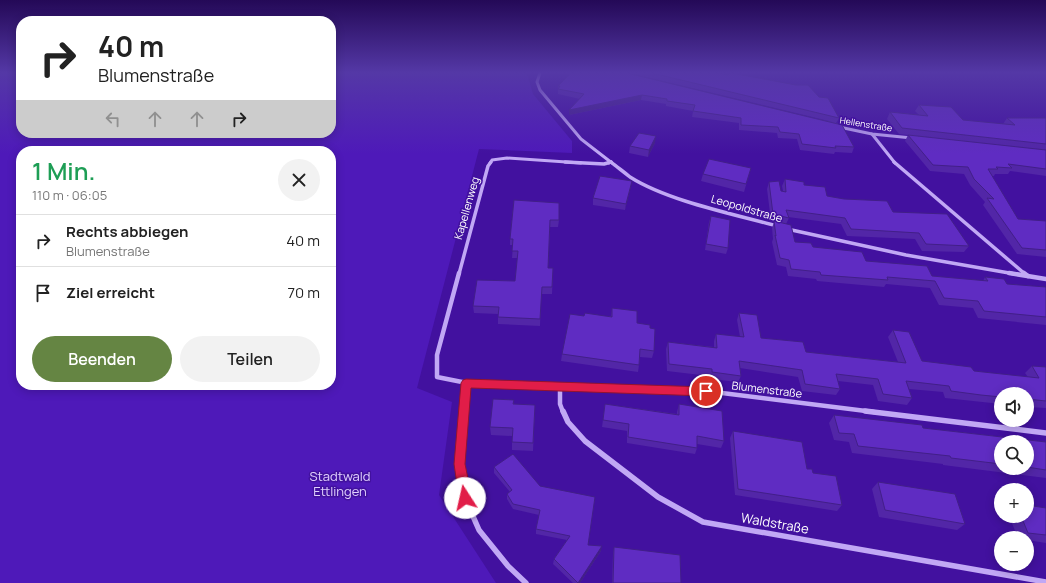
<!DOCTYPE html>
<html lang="de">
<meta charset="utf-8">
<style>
body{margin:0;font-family:Manrope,sans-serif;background:#f2f2f2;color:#222;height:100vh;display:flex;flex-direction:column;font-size:15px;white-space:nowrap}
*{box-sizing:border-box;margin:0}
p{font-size:13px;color:#767676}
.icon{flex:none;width:22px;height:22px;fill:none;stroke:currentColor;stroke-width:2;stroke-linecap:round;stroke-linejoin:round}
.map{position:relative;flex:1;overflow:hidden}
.side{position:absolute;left:16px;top:146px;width:320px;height:244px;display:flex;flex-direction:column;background:#fff;border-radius:16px;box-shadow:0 2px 10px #0003}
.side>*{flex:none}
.hud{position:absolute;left:16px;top:16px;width:320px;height:122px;border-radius:16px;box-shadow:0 2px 10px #0003;background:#fff;color:#222;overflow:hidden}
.tools{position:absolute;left:994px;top:387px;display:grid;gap:8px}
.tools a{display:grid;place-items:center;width:40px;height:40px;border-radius:50%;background:#fff;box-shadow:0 2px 10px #0003;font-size:20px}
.pin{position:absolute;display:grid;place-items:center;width:34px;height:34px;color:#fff;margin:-17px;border:2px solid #fff;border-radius:50%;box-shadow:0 1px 4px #0007}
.me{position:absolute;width:44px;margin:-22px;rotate:350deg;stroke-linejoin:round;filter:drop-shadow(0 0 3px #0008)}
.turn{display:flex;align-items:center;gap:14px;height:84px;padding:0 16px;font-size:18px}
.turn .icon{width:52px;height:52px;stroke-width:2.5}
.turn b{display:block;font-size:28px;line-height:34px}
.lanes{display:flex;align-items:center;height:38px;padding:0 16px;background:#0003;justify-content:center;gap:20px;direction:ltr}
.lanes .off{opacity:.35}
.round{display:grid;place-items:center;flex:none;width:42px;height:42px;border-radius:21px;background:#f2f2f2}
.head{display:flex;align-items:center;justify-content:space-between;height:68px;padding:0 16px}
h1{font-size:24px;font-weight:600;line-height:30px;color:#1e9e55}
.primary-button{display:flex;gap:8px;margin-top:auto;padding:8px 16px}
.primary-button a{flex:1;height:46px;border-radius:24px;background:#658543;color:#fff;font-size:16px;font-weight:600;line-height:46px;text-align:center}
.primary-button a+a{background:#f2f2f2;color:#222}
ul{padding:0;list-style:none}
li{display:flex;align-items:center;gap:12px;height:52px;padding:0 16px;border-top:1px solid #e0e0e0}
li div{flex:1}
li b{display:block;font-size:15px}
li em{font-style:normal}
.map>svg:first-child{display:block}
.green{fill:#4e19b9;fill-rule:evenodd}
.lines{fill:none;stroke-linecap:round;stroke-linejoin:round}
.street-far3{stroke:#c1a8f5;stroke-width:3}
.street-far2{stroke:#c1a8f5;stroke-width:3.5}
.street-far1{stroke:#c1a8f5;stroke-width:4.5}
.street{stroke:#c1a8f5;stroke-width:5.5}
.wall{fill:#5226a7;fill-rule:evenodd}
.shaded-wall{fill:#421f88}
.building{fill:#5f2cc2;stroke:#421f88}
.route{fill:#e11d48;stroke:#92132f}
.labels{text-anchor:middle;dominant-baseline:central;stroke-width:3;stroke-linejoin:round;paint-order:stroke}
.far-street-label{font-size:9px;fill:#fff;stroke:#42119f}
.street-label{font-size:11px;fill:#fff;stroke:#42119f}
.near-park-label{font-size:13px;fill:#e0d1fe;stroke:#42119f}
.near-street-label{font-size:13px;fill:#fff;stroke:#42119f}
</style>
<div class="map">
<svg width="1046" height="583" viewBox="0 0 1046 583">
<rect width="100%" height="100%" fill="#42119f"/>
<path class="green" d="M0 73H21V133H331V73H527L533 94 572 141V153L479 149 417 388 452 402 439 495 496 583H0ZM21 151H331V385H21Z"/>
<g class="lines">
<g class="street-far3">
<polyline points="540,73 537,82 540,90 581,139 612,163"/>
<polyline points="839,127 872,134 912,138"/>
<polyline points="872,134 895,163"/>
<polyline points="490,163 492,160 507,158 581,163"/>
<polyline points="609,163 611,162"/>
</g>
<g class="street-far2">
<polyline points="565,162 604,164 611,162"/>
<path d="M611 162C617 167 624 172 630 177 668 201 733 214 777 226"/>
<polyline points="894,162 1025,274"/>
<polyline points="787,229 906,255 1015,274"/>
<polyline points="459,274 488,166 491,162"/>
</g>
<g class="street-far1">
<polyline points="459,273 437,355 437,377 467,383 706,391 874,412"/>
<polyline points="1009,273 1046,279"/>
<polyline points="1024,273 1028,276"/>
<polyline points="560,387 560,404 563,412"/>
<polyline points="464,412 467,383"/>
</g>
<g class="street">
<polyline points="464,411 459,464 465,498 479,530 508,566 526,583"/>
<polyline points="563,411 568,422 585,441 658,497 703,522 1046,582"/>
<polyline points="865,411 1046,433"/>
</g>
</g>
<g class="wall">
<polygon points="571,73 833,122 630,73 720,73 819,97 839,118 836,123 854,147 852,153 835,152 834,154 800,150 797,139 778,138 777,133 739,130 739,123 692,117 693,111 666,106 666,104 641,100 569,115 580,99 558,94 558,86"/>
<polygon points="919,105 963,120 1003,124 1007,118 1046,118 1046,176 1010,171 1008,174 995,174 994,176 992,176 1018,219 1046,221 1046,257 1017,254 983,205 985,202 970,185 964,174 930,171 905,141 908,135 899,134 887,119 890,112 919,115 915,111"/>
<polygon points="655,143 648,157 629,153 630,146"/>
<polygon points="751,168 744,192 701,181 703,174"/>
<polygon points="785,179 804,185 827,196 893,212 969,246 964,252 922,251 915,239 847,236 841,224 788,217 789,218 786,224 795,242 866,261 932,276 983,281 985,277 1007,284 1046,287 1046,325 978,318 973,308 939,305 930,288 886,284 884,287 817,281 816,279 788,276 786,267 777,265 772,242 773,239 772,228 774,222 771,221 767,189 769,182 781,191 783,191 782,186"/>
<polygon points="632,181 625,210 593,205 593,198"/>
<polygon points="514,200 559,220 558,227 550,227 548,268 553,268 552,294 541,294 540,326 498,324 498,314 474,313 473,306 515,281 518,258 512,258 513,245 510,245 510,239"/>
<polygon points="711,216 728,248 726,254 705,250 709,222"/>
<polygon points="612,308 637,323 650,328 654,351 652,358 640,357 639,365 638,372 561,361 562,354 584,316 611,316"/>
<polygon points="739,313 761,338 806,352 898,362 888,337 893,330 922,361 974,371 1028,377 1025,373 1032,366 1046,367 1046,408 1027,407 1027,394 1001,394 1001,404 945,398 943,392 909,389 912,398 907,405 878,401 873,385 838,381 840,389 836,395 802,391 798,377 740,368 741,376 738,382 710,379 709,376 667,371 666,349 668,342 714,347 714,341 716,334 740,337 737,320"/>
<polygon points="514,400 514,404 535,405 533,451 512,450 512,436 491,435 490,427"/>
<polygon points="605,404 677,414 677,412 679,404 724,441 721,448 697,444 697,448 695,454 627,443 627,431 602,427"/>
<path d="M834 415 923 428 1046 442V478L943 465V464L852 453 849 442 834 440 829 423ZM1001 442H1027V468H1001Z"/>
<polygon points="733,431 807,469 813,473 842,505 837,511 735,495 730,438"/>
<polygon points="494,467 588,545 601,551 580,583 573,583 553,564 554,559 567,540 536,534 536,529 539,515 513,509 507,499 507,494 510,492 494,473"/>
<polygon points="878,482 965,524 957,530 879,517 872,489"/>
<polygon points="1046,508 1046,543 1027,540 1027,538 1018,538 1009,516 1027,516"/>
<polygon points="614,547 681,583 612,583 613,553"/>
</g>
<g class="shaded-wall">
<polygon points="642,95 641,100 569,115 569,110"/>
<polygon points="656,136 655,143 648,157 649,150"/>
<polygon points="632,181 631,187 625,210 626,204"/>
<polygon points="602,546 601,551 580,583 578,583"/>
</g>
<g class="building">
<polygon points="571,73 627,73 842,125 854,147 835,146 836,148 802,144 799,134 780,132 778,127 741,125 741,118 693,111 695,105 667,101 667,99 642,95 569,110 584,94 558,89 560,86 558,86"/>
<polygon points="652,73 720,73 728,75 730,73 732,73 796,85 808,85 819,97 828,98 839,118"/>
<polygon points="919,105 951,107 963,120 1015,125 1007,118 1046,118 1046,144 902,128 890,112 928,116"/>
<polygon points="639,133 656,136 649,150 630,146"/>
<polygon points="908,135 1046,150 1046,169 1008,164 1012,168 996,167 998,169 988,169 1018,219 1046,221 1046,250 1022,248 987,198 994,199 974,179 968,167 933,165"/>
<polygon points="709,159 751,168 746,184 703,174"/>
<polygon points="600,176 632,181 626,204 593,198"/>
<polygon points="785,179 804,182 804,185 825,187 827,196 844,199 887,201 893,212 947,214 969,246 926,244 919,233 851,229 845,218 786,210 789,218 773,214 769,182 779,181 781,191 786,192"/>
<polygon points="514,200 559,203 559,220 550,220 548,268 553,268 552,287 542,287 540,319 498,317 499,307 473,306 477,280 515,281 518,251 512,251 513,239 510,239"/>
<polygon points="711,216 730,220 728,248 706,244"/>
<polygon points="774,221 791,225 795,242 811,243 813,247 862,252 866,261 927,266 932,276 988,281 985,277 1004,279 1007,284 1046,287 1046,317 984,311 978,301 944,298 935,281 887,277 888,280 821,275 820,272 791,269 789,260 780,258 775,235 776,236"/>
<polygon points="612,308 637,311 637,323 650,325 650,328 655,329 654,351 640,349 639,365 562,354 570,314 584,316 585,313 612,317"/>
<polygon points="739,313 757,315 761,338 803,342 806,352 906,363 893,330 909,332 922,361 971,367 974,371 1039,378 1032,366 1046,367 1046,401 1027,399 1027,394 1001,394 1001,397 981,395 951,391 949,386 906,381 912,398 883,394 878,379 836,374 840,389 805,384 802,370 739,361 741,376 712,372 712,369 669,364 668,342 717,348 716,334 744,337"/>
<polygon points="493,399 514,400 513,404 535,405 533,443 512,442 513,428 490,427"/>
<polygon points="605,404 679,415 679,404 722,411 724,441 697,436 697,448 628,437 629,424 603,420"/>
<polygon points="834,415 922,425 923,428 1046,442 1046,470 1027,467 1027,442 1001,442 1001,464 951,458 950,456 858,446 854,434 839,433"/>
<polygon points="733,431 802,442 807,469 812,469 813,473 836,476 842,505 738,489"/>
<polygon points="513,454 540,486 595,497 588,545 602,546 578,583 554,559 570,536 536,529 540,510 513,504 507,494 512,490 494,467"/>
<polygon points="878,482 955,494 965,524 885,510"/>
<polygon points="1027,505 1046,508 1046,535 1028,533 1021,516 1027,516"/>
<polygon points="614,547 680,555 681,583 613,583"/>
</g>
<linearGradient id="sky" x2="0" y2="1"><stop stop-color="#240957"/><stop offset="0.47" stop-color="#5438a6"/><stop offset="1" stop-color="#5438a6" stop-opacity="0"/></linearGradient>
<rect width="1046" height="154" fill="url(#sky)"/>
<polygon class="route" points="466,379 706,387 710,388 712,391 710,394 706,396 471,388 465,464 472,498 470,503 465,504 461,503 459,498 454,464 461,383 463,380"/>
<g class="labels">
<g class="far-street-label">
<text transform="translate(866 124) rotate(9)">Hellenstraße</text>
</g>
<g class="street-label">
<text transform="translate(466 208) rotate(-74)">Kapellenweg</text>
<text transform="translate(747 208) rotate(16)">Leopoldstraße</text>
<text transform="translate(767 389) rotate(7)">Blumenstraße</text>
</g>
<g class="near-park-label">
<text x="340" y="476">Stadtwald<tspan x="340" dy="15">Ettlingen</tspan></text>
</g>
<g class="near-street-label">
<text transform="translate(775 523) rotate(10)">Waldstraße</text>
</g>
</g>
</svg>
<div class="tools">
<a><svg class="icon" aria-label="sound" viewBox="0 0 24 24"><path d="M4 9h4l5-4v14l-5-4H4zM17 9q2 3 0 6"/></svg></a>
<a><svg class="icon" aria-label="search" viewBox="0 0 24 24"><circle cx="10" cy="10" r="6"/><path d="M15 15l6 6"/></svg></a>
<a>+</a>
<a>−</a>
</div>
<div class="pin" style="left:706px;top:391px;background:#d93025"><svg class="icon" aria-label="arrive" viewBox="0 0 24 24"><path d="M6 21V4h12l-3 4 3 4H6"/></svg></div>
<svg class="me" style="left:465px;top:498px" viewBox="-20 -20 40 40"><circle r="19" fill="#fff"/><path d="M0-13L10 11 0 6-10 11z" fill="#e11d48"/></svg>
<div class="hud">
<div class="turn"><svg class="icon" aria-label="right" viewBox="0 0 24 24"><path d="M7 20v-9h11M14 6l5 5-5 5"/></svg><div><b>40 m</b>Blumenstraße</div></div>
<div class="lanes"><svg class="icon off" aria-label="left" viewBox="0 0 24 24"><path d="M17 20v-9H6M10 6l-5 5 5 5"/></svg><svg class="icon off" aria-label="ahead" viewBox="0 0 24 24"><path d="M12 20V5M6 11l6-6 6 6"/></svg><svg class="icon off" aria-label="ahead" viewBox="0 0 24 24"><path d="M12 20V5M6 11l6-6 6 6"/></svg><svg class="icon" aria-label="right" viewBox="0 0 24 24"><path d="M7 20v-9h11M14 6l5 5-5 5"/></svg></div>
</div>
<section class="side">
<div class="head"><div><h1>1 Min.</h1><p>110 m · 06:05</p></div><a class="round"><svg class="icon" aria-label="close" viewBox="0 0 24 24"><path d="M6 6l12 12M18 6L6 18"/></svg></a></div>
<ul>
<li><svg class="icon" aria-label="right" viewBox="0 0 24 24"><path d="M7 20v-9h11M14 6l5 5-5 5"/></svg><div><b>Rechts abbiegen</b><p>Blumenstraße</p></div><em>40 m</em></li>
<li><svg class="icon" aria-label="arrive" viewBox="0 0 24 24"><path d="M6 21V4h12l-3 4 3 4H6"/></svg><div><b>Ziel erreicht</b></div><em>70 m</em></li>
</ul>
<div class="primary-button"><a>Beenden</a><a>Teilen</a></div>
</section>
</div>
